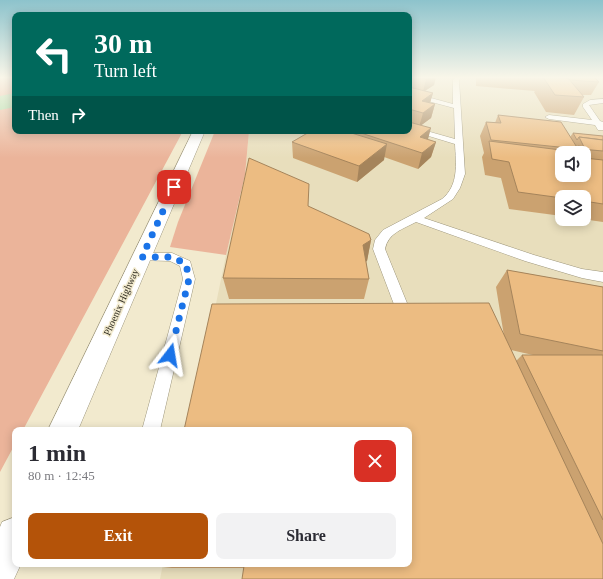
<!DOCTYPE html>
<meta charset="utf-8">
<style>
body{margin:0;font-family:Georgia,serif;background:#f2f2f3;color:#2b2b33;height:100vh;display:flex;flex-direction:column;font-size:15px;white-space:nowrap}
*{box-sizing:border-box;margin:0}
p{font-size:13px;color:#7c7c81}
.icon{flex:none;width:22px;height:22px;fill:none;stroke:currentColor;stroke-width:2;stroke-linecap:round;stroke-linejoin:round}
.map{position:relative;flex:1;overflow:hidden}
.details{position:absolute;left:12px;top:427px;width:400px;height:140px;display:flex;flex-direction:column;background:#fff;border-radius:8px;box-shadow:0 2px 10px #0003}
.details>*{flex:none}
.guide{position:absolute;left:12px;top:12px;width:400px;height:122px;border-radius:8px;box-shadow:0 2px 10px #0003;background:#00695c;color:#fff;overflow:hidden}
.tools{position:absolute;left:555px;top:146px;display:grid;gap:8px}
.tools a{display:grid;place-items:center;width:36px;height:36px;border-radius:8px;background:#fff;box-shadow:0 2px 10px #0003;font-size:20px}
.pin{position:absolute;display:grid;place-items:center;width:34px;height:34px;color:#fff;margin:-17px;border-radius:8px;box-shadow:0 2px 6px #0006}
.me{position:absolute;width:44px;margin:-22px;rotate:14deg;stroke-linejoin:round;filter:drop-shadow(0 0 3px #0008)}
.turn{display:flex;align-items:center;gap:14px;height:84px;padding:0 16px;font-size:18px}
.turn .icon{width:52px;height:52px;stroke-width:2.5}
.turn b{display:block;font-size:28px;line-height:34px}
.then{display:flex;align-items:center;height:38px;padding:0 16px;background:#0003;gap:8px;font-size:15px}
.round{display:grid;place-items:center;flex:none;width:42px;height:42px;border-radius:8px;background:#f2f2f3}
.head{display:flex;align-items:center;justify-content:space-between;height:68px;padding:0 16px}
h1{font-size:24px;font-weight:700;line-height:30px}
.button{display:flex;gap:8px;margin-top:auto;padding:8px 16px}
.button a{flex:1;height:46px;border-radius:8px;background:#b45309;color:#fff;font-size:16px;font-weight:700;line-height:46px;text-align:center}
.button a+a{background:#f2f2f3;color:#2b2b33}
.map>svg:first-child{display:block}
.built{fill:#e8debc;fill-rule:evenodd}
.green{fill:#ebb49a}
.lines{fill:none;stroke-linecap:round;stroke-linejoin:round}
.river{fill:#a6daa3;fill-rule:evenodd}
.lane-casing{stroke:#9d967c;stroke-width:1}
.secondary-casing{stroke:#9d967c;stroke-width:1}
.lane{fill:#fff;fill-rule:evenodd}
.secondary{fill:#fff;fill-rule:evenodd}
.wall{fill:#cba270;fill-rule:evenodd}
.shaded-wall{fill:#a5845b}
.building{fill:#ecbc82;stroke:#a5845b}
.route{stroke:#1a73e8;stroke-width:7;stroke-dasharray:0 12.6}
.labels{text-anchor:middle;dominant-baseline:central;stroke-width:3;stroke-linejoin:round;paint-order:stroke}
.street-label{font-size:10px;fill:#2e2b20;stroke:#f2eace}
</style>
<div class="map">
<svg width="603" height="579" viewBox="0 0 603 579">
<rect width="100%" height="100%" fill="#f2eace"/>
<path class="built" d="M409 77H603V579H160L163 564H409V430H190L226 255 245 175 249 131H409ZM562 153H584V175H562ZM562 197H584V219H562Z"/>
<g class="green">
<polygon points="0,77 15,77 15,131 183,131 23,430 15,430 15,444 0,472"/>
<polygon points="215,131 249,131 245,175 226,255 170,247 178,222"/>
</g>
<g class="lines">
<polygon class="river" points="15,93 15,107 0,110 0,96"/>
<g class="lane-casing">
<g id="lane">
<path d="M456 77H462L459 80 465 174 460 188 453 199 424 218 534 255 582 269 603 272V282L582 278 525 261 416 222C403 229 388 233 385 249L407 303 405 307 400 308 395 307 373 249 375 240 383 230 442 199C459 185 456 164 455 144L409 130V126L455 139 454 108 409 96V92L453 104V80Z"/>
<polygon points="603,99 603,103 589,105 600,121 603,122 603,130 598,130 595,125 549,119 545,117 549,115 592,120 583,107 583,104 590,100"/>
<polygon points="142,253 172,253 190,261 195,279 160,430 142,430 183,279 180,266 170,261 138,260 136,257 138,254"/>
</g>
</g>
<g class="secondary-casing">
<g id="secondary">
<polygon points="193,131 205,131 78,430 48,430"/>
<polygon points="15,517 15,564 21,564 14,579 0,579 0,527 2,522"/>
</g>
</g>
<use href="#lane" class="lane"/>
<use href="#secondary" class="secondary"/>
</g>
<g class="wall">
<polygon points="409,77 436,77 434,85 425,91 433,93 430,103 435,104 431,118 421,125 428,139 436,142 431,157 418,169 384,157 384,160 357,182 293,158 292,142 311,131 310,131 409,131"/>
<polygon points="476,77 594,77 599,82 591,95 582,95 584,97 574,115 546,112 534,92 535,91 476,86"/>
<path d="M498 115 570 137 573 133 603 136V222L582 219H584V197H562V216L509 209 501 178 485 175 482 157 484 153 480 136 486 122 495 123ZM562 153H584V175Z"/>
<polygon points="308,206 371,240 367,261 366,261 369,279 364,299 229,299 223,278"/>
<path d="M507 270 603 287V579L244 568H172L155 566 504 336 496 287ZM511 350 533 355H522L516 361Z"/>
</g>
<g class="shaded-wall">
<polygon points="430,77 436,77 434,85 423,92 426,79"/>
<polygon points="433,93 429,106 422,101"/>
<polygon points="435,104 431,118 419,127 423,113"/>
<polygon points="431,128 427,143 416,152 420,137"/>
<polygon points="436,142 431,157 418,169 422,153"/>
<polygon points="387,144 384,160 357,182 359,166"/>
<polygon points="371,240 367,261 359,266 363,245"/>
</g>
<g class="building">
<polygon points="418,77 430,77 426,79"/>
<polygon points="543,77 568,78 584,97 555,95"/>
<polygon points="558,77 594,77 599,82 570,80 568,78"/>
<polygon points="409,87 433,93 422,101 435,104 423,113 409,109"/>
<polygon points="498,115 561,122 578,149 491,140 486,122 501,123"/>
<polygon points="409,122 431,128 420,137 436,142 422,153 355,131 409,131"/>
<polygon points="311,131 345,131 387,144 359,166 292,142"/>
<polygon points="573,133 603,136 603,140 579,137 577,140"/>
<polygon points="579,137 603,140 603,151 580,149 578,146 584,147"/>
<polygon points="489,141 577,152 578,153 562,153 562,175 584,175 584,158 603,160 603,204 584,201 584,197 562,197 562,198 518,192 509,162 492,159"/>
<polygon points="249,158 309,184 308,206 369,234 371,240 363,245 369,279 223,278"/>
<polygon points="507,270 603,287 603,351 520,334"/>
<polygon points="489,303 603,544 603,579 242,579 244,566 155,566 155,564 409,564 409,430 184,430 212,304"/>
<polygon points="522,355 603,355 603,520"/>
</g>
<linearGradient id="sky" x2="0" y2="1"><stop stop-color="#8dc3cc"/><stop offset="0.49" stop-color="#f9f6e9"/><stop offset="1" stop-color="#f9f6e9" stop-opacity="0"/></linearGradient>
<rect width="603" height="158" fill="url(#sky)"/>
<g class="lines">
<polyline class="route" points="170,355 189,279 186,264 172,257 142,257 174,187"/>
</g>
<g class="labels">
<g class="street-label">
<text transform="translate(121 302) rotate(-66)">Phoenix Highway</text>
</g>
</g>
</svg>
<div class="tools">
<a><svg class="icon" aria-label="sound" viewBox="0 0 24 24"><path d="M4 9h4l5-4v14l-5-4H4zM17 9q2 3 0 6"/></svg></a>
<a><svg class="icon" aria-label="layers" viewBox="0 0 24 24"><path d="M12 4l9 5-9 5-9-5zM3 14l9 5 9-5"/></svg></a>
</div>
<div class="pin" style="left:174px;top:187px;background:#d93025"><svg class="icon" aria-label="arrive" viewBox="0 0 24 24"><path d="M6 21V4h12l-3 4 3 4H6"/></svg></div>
<svg class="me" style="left:170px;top:355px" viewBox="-20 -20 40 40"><path d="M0-17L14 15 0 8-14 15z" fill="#1a73e8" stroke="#fff" stroke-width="4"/></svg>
<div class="guide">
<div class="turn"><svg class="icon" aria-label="left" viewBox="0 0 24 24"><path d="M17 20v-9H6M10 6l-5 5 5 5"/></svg><div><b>30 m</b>Turn left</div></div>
<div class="then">Then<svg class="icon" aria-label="right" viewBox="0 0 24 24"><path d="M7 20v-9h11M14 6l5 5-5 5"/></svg></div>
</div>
<section class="details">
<div class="head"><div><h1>1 min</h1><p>80 m · 12:45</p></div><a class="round" style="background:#d93025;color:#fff"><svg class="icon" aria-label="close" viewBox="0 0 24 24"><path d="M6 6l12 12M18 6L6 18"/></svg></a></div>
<div class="button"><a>Exit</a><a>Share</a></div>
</section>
</div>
